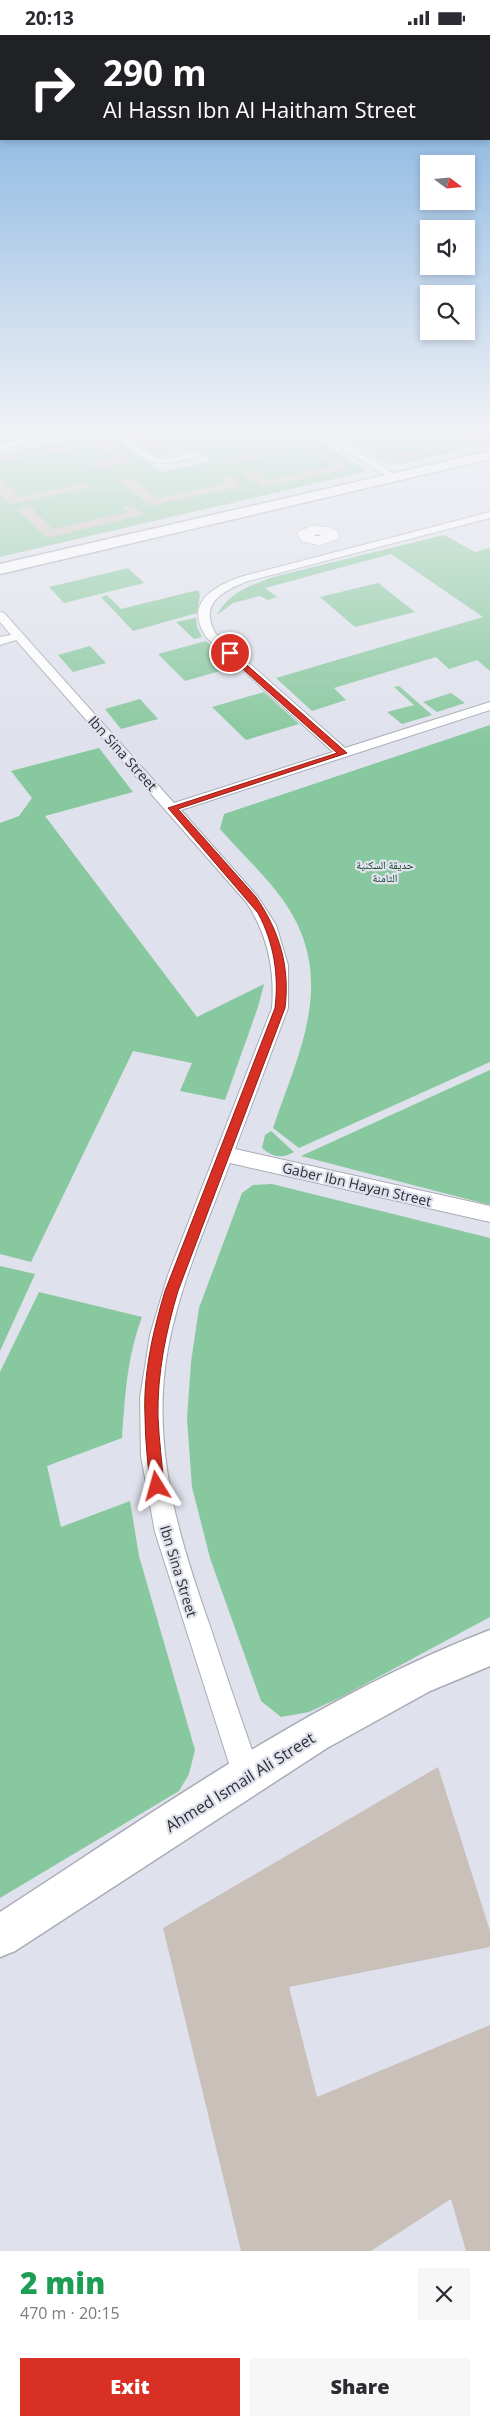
<!DOCTYPE html>
<meta charset="utf-8">
<style>
body{margin:0;font-family:"Open Sans","Noto Naskh Arabic",sans-serif;background:#f7f7f7;color:#2b2b33;height:100vh;display:flex;flex-direction:column;font-size:19px;white-space:nowrap}
*{box-sizing:border-box;margin:0}
p{font-size:16px;color:#7c7c81}
.icon{flex:none;width:28px;height:28px;fill:none;stroke:currentColor;stroke-width:2;stroke-linecap:round;stroke-linejoin:round}
.map{position:relative;height:2216px;overflow:hidden}
.side{display:flex;flex-direction:column;background:#fff;flex:1}
.side>*{flex:none}
.hud{position:absolute;left:0px;top:0px;width:490px;height:105px;box-shadow:0 2px 8px #0003;background:#202124;color:#fff;overflow:hidden}
.needle{width:32px;rotate:106deg}
.controls{position:absolute;left:420px;top:120px;display:grid;gap:10px}
.controls a{display:grid;place-items:center;width:55px;height:55px;border-radius:0px;background:#fff;box-shadow:0 2px 8px #0003;font-size:25px}
.pin{position:absolute;display:grid;place-items:center;width:42px;height:42px;color:#fff;margin:-21px;border:2px solid #fff;border-radius:50%;box-shadow:0 1px 5px #0007}
.me{position:absolute;width:55px;margin:-28px;rotate:352deg;stroke-linejoin:round;filter:drop-shadow(0 0 4px #0008)}
.turn{display:flex;align-items:center;gap:18px;height:105px;padding:0 20px;font-size:22px}
.turn .icon{width:65px;height:65px;stroke-width:2.5}
.turn b{display:block;font-size:35px;line-height:42px}
.round{display:grid;place-items:center;flex:none;width:52px;height:52px;border-radius:0px;background:#f7f7f7}
.headline{display:flex;align-items:center;justify-content:space-between;height:85px;padding:0 20px}
h1{font-size:30px;font-weight:800;line-height:38px;color:#1e9e55}
.action{display:flex;gap:10px;margin-top:auto;padding:10px 20px}
.action a{flex:1;height:58px;border-radius:0px;background:#d93025;color:#fff;font-size:20px;font-weight:800;line-height:58px;text-align:center}
.action a+a{background:#f7f7f7;color:#2b2b33}
.status{display:flex;justify-content:space-between;align-items:center;height:35px;padding:0 25px;background:#fff;direction:ltr}
.status svg{height:14px;fill:currentColor}
.map>svg:first-child{display:block}
.green{fill:#88c89e}
.building{fill:#cac0ba}
.lines{fill:none;stroke-linecap:round;stroke-linejoin:round}
.lane-casing{stroke:#a9acb6;stroke-width:6}
.street-casing{stroke:#a9acb6;stroke-width:2}
.secondary-casing{stroke:#a9acb6;stroke-width:3}
.lane{stroke:#fff;stroke-width:5}
.street{fill:#fff;fill-rule:evenodd}
.secondary{fill:#fff;fill-rule:evenodd}
.route{fill:#d93025;stroke:#8d1f18}
.labels{text-anchor:middle;dominant-baseline:central;stroke-width:4.5;stroke-linejoin:round;paint-order:stroke}
.far-park-label{font-size:11px;fill:#0a3e22;stroke:#dfe1ec}
.street-label{font-size:14px;fill:#2d2e32;stroke:#dfe1ec}
.near-street-label{font-size:16px;fill:#2d2e32;stroke:#dfe1ec}
</style>
<div class="status"><b>20:13</b><svg viewBox="0 0 49 12"><path d="M0 12V9h3v3zM5 12V6h3v6zM10 12V3h3v9zM15 12V0h3v12zM26 1h20v11H26zM47 4h2v5h-2z"/></svg></div>
<div class="map">
<svg width="490" height="2216" viewBox="0 0 490 2216">
<rect width="100%" height="100%" fill="#dfe1ec"/>
<g class="green">
<polygon points="0,397 68,397 0,410"/>
<polygon points="125,397 304,397 366,435 364,437 0,522 0,419 109,398 160,437 212,426 197,414 158,422"/>
<polygon points="337,397 490,397 490,408 402,429 387,428"/>
<path d="M444 500 475 517 490 513V636L477 625 449 634 436 622 334 653 346 665 312 676 276 643 483 582 391 519 265 553 277 562 268 565 260 561 233 568 217 580C229 557 250 551 273 542Z"/>
<polygon points="128,533 144,548 64,568 49,552"/>
<polygon points="378,548 415,577 355,592 320,562"/>
<polygon points="198,555 200,560 197,578 133,596 101,562 107,560 121,574"/>
<polygon points="196,583 197,592 202,602 194,604 176,587"/>
<polygon points="206,606 234,632 185,646 158,619"/>
<polygon points="90,611 106,628 73,637 58,620"/>
<polygon points="399,651 432,680 402,689 387,677 414,670 394,652"/>
<polygon points="264,657 299,689 246,705 212,672"/>
<polygon points="451,658 465,668 437,677 423,667"/>
<polygon points="140,664 158,684 121,694 105,674"/>
<path d="M490 690V1027L299 1113 273 1093C300 1014 338 943 283 865 265 840 240 817 220 794L224 779Z"/>
<polygon points="99,713 133,757 45,781 197,982 264,949 258,972 225,1065 180,1056 192,1028 133,1016 31,1227 0,1219 0,788 19,781 32,763 11,736"/>
<polygon points="490,1035 490,1170 301,1121"/>
<path d="M271 1096 294 1117C282 1124 272 1122 262 1113L265 1100Z"/>
<polygon points="272,1149 490,1203 490,1582 343,1661 309,1677 281,1682 261,1666 210,1523 192,1452 187,1384 191,1327 199,1273 242,1158 253,1150"/>
<polygon points="0,1231 35,1239 0,1316"/>
<path d="M39 1257 142 1282C127 1322 125 1361 122 1403L47 1431 61 1492 130 1466 139 1521 195 1715 189 1739 179 1756 0 1863V1337Z"/>
</g>
<g class="building">
<polygon points="129,397 153,397 145,399 164,413 205,405 198,400 207,399 219,407 157,420"/>
<polygon points="238,397 250,397 281,418 229,429 223,425 266,416 243,400 229,403 224,399"/>
<polygon points="280,397 293,397 302,402 289,405"/>
<polygon points="344,397 359,397 396,419 434,411 427,406 436,405 451,413 392,427"/>
<polygon points="447,397 461,397 472,403 490,399 490,405 469,409"/>
<polygon points="104,402 133,426 93,434 87,429 116,423 97,408 84,411 80,407"/>
<polygon points="64,410 69,414 0,427 0,422"/>
<polygon points="321,415 350,433 263,453 241,438 252,435 267,446 333,430 312,417"/>
<polygon points="230,441 243,451 150,471 119,444 130,442 156,463 227,448 221,443"/>
<polygon points="0,443 20,462 85,448 91,452 11,470 0,459"/>
<polygon points="132,470 144,480 47,503 16,474 31,471 37,475 34,476 53,494 128,477 123,472"/>
<polygon points="438,1732 490,1896 490,1912 289,1952 317,2062 490,1990 490,2216 466,2216 451,2164 371,2216 241,2216 163,1893"/>
</g>
<g class="lines">
<g class="lane-casing">
<polygon id="lane" points="312,493 330,495 336,499 336,502 320,508 303,504 300,499"/>
</g>
<g class="street-casing">
<g id="street">
<polygon points="64,397 80,397 0,415 0,409"/>
<path d="M111 397C129 397 138 416 155 422 167 426 183 421 195 418L200 421 167 428 148 426Z"/>
<polygon points="317,397 327,397 399,442 391,444"/>
<path d="M490 477V483L248 546C222 556 198 569 216 599L345 713 490 667V675L181 775 258 862 276 890 288 930V973L235 1114 490 1171V1187L230 1128C205 1194 174 1262 165 1333 154 1424 181 1509 211 1594 227 1643 244 1692 261 1741L257 1751 247 1755 237 1751 233 1741 155 1497 141 1421 140 1363 150 1300 168 1240 272 973C275 935 268 901 247 868L16 605 0 610V602L11 600 0 587V577L4 578 174 768 333 717 207 603C184 570 210 553 240 542Z"/>
<path d="M315 493 328 495 334 501 323 508 308 506 303 500ZM317 499 322 501H314Z"/>
</g>
</g>
<g class="secondary-casing">
<g id="secondary">
<polygon points="490,416 490,424 0,539 0,529"/>
<path d="M490 1595V1631L430 1656 327 1713 15 1916 0 1922V1877C158 1775 313 1663 490 1595Z"/>
</g>
</g>
<use href="#lane" class="lane"/>
<use href="#street" class="street"/>
<use href="#secondary" class="secondary"/>
</g>
<linearGradient id="sky" x2="0" y2="1"><stop stop-color="#75aadd"/><stop offset="0.56" stop-color="#f1f2f6"/><stop offset="1" stop-color="#f1f2f6" stop-opacity="0"/></linearGradient>
<rect width="490" height="707" fill="url(#sky)"/>
<path class="route" d="M227 617H232L347 718 178 774 256 862C280 897 290 932 285 973L178 1256C166 1296 157 1339 158 1382 159 1405 162 1428 164 1451L162 1456 157 1458 152 1456 150 1451C148 1428 145 1405 145 1381 143 1339 153 1296 165 1256L275 973C279 940 274 908 258 878L168 773 337 718 227 620Z"/>
<g class="labels">
<g class="far-park-label">
<text x="385" y="829">حديقة السكنية<tspan x="385" dy="13">الثامنة</tspan></text>
</g>
<g class="street-label">
<text transform="translate(123 718) rotate(48)">Ibn Sina Street</text>
<text transform="translate(357 1149) rotate(13)">Gaber Ibn Hayan Street</text>
<text transform="translate(179 1536) rotate(73)">Ibn Sina Street</text>
</g>
<g class="near-street-label">
<text transform="translate(240 1747) rotate(-32)">Ahmed Ismail Ali Street</text>
</g>
</g>
</svg>
<div class="controls">
<a><svg class="needle" viewBox="-14 -14 28 28"><path d="M0-13l5 13h-10z" fill="#e53935"/><path d="M0 13l5-13h-10z" fill="#7c7c81"/></svg></a>
<a><svg class="icon" aria-label="sound" viewBox="0 0 24 24"><path d="M4 9h4l5-4v14l-5-4H4zM17 9q2 3 0 6"/></svg></a>
<a><svg class="icon" aria-label="search" viewBox="0 0 24 24"><circle cx="10" cy="10" r="6"/><path d="M15 15l6 6"/></svg></a>
</div>
<div class="pin" style="left:230px;top:618px;background:#d93025"><svg class="icon" aria-label="arrive" viewBox="0 0 24 24"><path d="M6 21V4h12l-3 4 3 4H6"/></svg></div>
<svg class="me" style="left:157px;top:1451px" viewBox="-20 -20 40 40"><path d="M0-17L14 15 0 8-14 15z" fill="#d93025" stroke="#fff" stroke-width="4"/></svg>
<div class="hud">
<div class="turn"><svg class="icon" aria-label="right" viewBox="0 0 24 24"><path d="M7 20v-9h11M14 6l5 5-5 5"/></svg><div><b>290 m</b>Al Hassn Ibn Al Haitham Street</div></div>
</div>
</div>
<section class="side">
<div class="headline"><div><h1>2 min</h1><p>470 m · 20:15</p></div><a class="round"><svg class="icon" aria-label="close" viewBox="0 0 24 24"><path d="M6 6l12 12M18 6L6 18"/></svg></a></div>
<div class="action"><a>Exit</a><a>Share</a></div>
</section>
